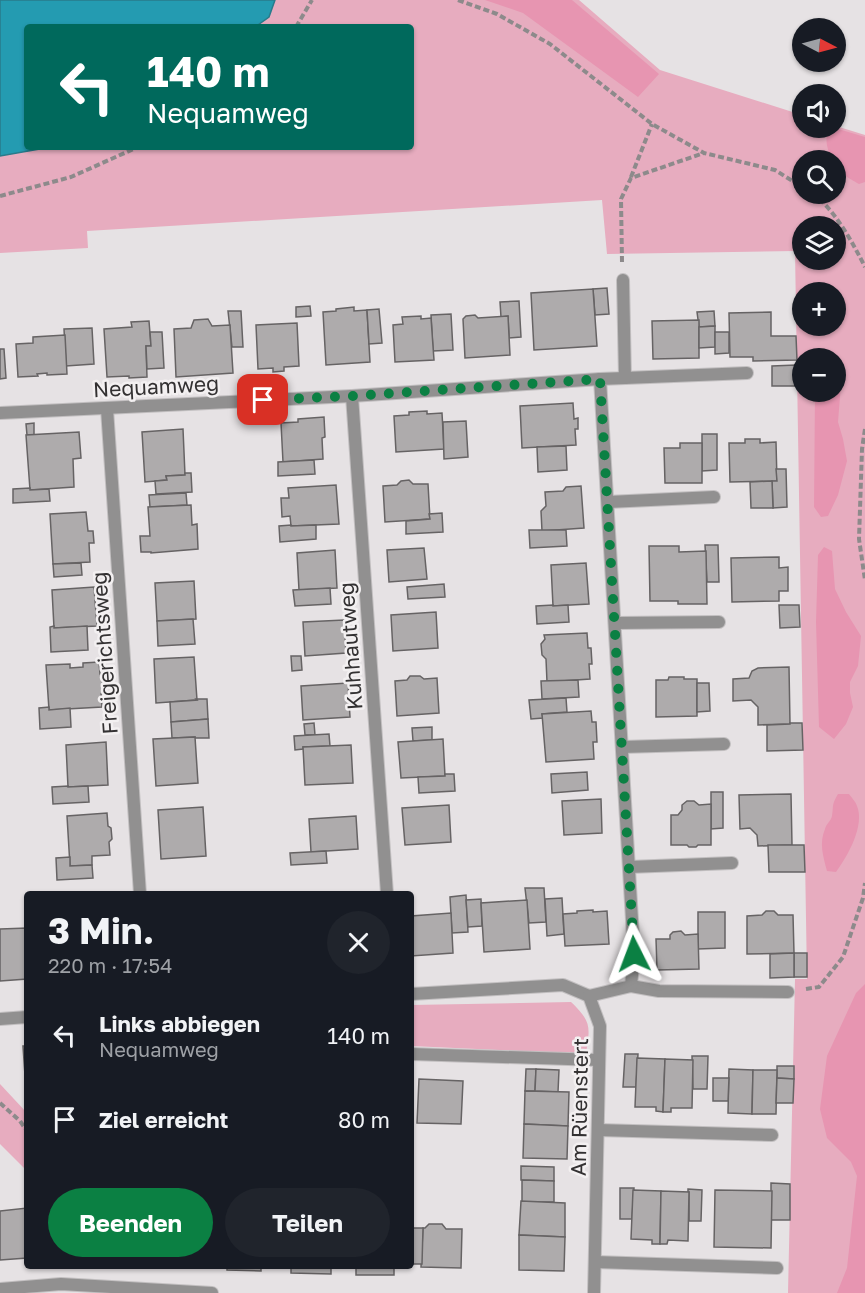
<!DOCTYPE html>
<html lang="de">
<meta charset="utf-8">
<style>
body{margin:0;font-family:"Golos Text",sans-serif;background:#20242c;color:#f1f3f6;height:100vh;display:flex;flex-direction:column;font-size:22px;white-space:nowrap}
*{box-sizing:border-box;margin:0}
p{font-size:20px;color:#9ea1a6}
.icon{flex:none;width:33px;height:33px;fill:none;stroke:currentColor;stroke-width:2;stroke-linecap:round;stroke-linejoin:round}
.map{position:relative;flex:1;overflow:hidden}
.panel{position:absolute;left:24px;top:891px;width:390px;height:378px;display:flex;flex-direction:column;background:#171b24;border-radius:6px;box-shadow:0 2px 4px #0004}
.panel>*{flex:none}
.banner{position:absolute;left:24px;top:24px;width:390px;height:126px;border-radius:6px;box-shadow:0 2px 4px #0004;background:#00695c;color:#fff;overflow:hidden}
.needle{width:39px;rotate:96deg}
.buttons{position:absolute;left:792px;top:18px;display:grid;gap:12px}
.buttons a{display:grid;place-items:center;width:54px;height:54px;border-radius:50%;background:#171b24;box-shadow:0 2px 4px #0004;font-size:30px}
.pin{position:absolute;display:grid;place-items:center;width:51px;height:51px;color:#fff;margin:-26px;border-radius:12px;box-shadow:0 3px 9px #0006}
.me{position:absolute;width:66px;margin:-33px;rotate:357deg;stroke-linejoin:round;filter:drop-shadow(0 0 4px #0008)}
.turn{display:flex;align-items:center;gap:21px;height:126px;padding:0 24px;font-size:27px}
.turn .icon{width:78px;height:78px;stroke-width:2.5}
.turn b{display:block;font-size:42px;line-height:51px}
.round{display:grid;place-items:center;flex:none;width:63px;height:63px;border-radius:32px;background:#20242c}
.headline{display:flex;align-items:center;justify-content:space-between;height:102px;padding:0 24px}
h1{font-size:36px;font-weight:700;line-height:45px}
.primary-button{display:flex;gap:12px;margin-top:auto;padding:12px 24px}
.primary-button a{flex:1;height:69px;border-radius:36px;background:#0b8043;color:#fff;font-size:24px;font-weight:700;line-height:69px;text-align:center}
.primary-button a+a{background:#20242c;color:#f1f3f6}
ul{padding:0;list-style:none}
li{display:flex;align-items:center;gap:18px;height:84px;padding:0 24px}
li div{flex:1}
li b{display:block;font-size:22px}
li em{font-style:normal}
.map>svg:first-child{display:block}
.green{fill:#e7acbf;fill-rule:evenodd}
.forest{fill:#e795b1}
.water{fill:#249bb1;stroke:#287b8b;stroke-width:1.5}
.building{fill:#aeabac;stroke:#666364;stroke-width:1.5}
.lines{fill:none;stroke-linecap:round;stroke-linejoin:round}
.service-casing{stroke:#c2bfc0;stroke-width:14}
.minor-casing{stroke:#c2bfc0;stroke-width:14}
.path{stroke:#8d8a8b;stroke-width:4;stroke-dasharray:6 3;stroke-linecap:butt}
.service{stroke:#919090;stroke-width:12}
.minor{stroke:#919090;stroke-width:12}
.route{stroke:#0b8043;stroke-width:10;stroke-dasharray:0 18}
.labels{text-anchor:middle;dominant-baseline:central;stroke-width:5;stroke-linejoin:round;paint-order:stroke}
.street-label{font-size:21px;fill:#333132;stroke:#f3f0f1}
</style>
<div class="map">
<svg width="865" height="1293" viewBox="0 0 865 1293">
<rect width="100%" height="100%" fill="#e6e2e4"/>
<g class="green">
<path d="M0 0H579L660 70 802 115V128H836V126L865 135V1293H788L795 979H807L795 251 607 254 602 200 87 231 88 248 0 253ZM27 27H411V147H27ZM802 160H836V194H802ZM802 226H836V260H802ZM802 292H836V326H802ZM802 358H836V392H802Z"/>
<path d="M571 1002C592 1022 590 1027 586 1054L411 1046V1005Z"/>
<polygon points="0,1084 27,1113 27,1171 0,1144"/>
</g>
<g class="forest">
<polygon points="485,0 572,0 659,74 638,97 523,13"/>
<path d="M829 128H835L865 137V182L859 184C849 178 837 173 836 160H833C827 150 824 139 829 128Z"/>
<polygon points="836,375 841,384 838,422 843,439 847,461 838,495 828,516 821,517 814,507 815,392 836,392"/>
<polygon points="824,547 832,551 835,589 846,612 861,636 858,666 850,682 850,693 853,707 846,724 834,739 819,727 816,622 818,555"/>
<path d="M838 794H849C851 797 856 802 857 806 865 825 848 856 836 872L827 871C823 856 819 843 825 829 826 824 831 821 832 816 834 805 831 806 838 794Z"/>
<polygon points="865,984 865,1293 837,1293 847,1268 857,1176 851,1162 827,1138 820,1109 827,1056 856,993"/>
</g>
<polygon class="water" points="0,0 275,0 269,17 255,27 27,27 27,147 51,147 0,156"/>
<g class="building">
<polygon points="607,288 609,314 595,315 593,289"/>
<polygon points="593,289 597,346 534,350 531,293"/>
<polygon points="519,301 521,337 509,338 508,316 501,317 500,302"/>
<polygon points="310,306 311,316 296,317 296,307"/>
<polygon points="354,307 354,311 367,310 370,362 326,365 323,312 336,311 336,309"/>
<polygon points="379,309 382,343 369,344 367,310"/>
<polygon points="228,311 241,311 243,347 232,347"/>
<polygon points="714,311 715,326 699,327 697,312"/>
<polygon points="771,312 771,336 796,336 797,360 753,361 753,357 730,357 729,313"/>
<polygon points="451,314 453,350 433,351 431,315"/>
<polygon points="475,315 478,318 508,316 510,355 465,358 463,319 466,316"/>
<polygon points="421,316 421,319 431,318 434,360 395,362 393,325 403,324 402,317"/>
<polygon points="208,319 212,326 230,325 233,373 176,377 174,329 191,328 194,320"/>
<polygon points="699,320 699,358 653,359 652,321"/>
<polygon points="149,321 151,346 146,346 147,377 129,378 129,376 107,377 104,329 132,327 131,322"/>
<polygon points="297,323 299,366 284,367 284,371 273,372 273,368 258,369 256,325"/>
<polygon points="715,326 715,347 699,348 699,327"/>
<polygon points="92,328 94,364 66,366 64,329"/>
<polygon points="150,332 162,332 164,368 147,369 146,346 151,346"/>
<polygon points="715,332 729,332 729,353 715,354"/>
<polygon points="65,335 67,374 47,375 47,373 37,374 38,376 18,377 16,344 33,343 33,337"/>
<polygon points="0,349 4,349 6,378 0,379"/>
<polygon points="796,365 797,386 772,386 772,366"/>
<polygon points="573,403 574,419 578,418 578,429 575,429 576,445 522,448 520,406"/>
<polygon points="427,411 427,414 442,413 444,449 396,452 394,416 409,415 409,412"/>
<polygon points="324,417 325,437 322,438 323,459 283,462 281,423 298,422 298,419"/>
<polygon points="466,421 468,457 444,459 443,422"/>
<polygon points="34,423 34,435 27,435 26,424"/>
<polygon points="183,429 185,475 166,476 167,480 145,482 142,432"/>
<polygon points="79,432 81,458 73,459 74,487 30,490 26,435"/>
<polygon points="702,434 717,434 717,470 702,471"/>
<polygon points="745,439 760,439 760,443 776,442 777,481 730,482 729,443 745,443"/>
<polygon points="680,443 702,443 702,483 665,483 664,448 680,448"/>
<polygon points="566,446 567,470 538,472 537,447"/>
<polygon points="314,460 315,474 278,476 278,462"/>
<polygon points="776,469 786,469 787,507 773,508 772,481 777,481"/>
<polygon points="185,473 191,473 192,492 156,494 155,481 167,480 166,476 185,475"/>
<polygon points="409,480 413,484 428,484 430,519 385,522 383,486 397,485 401,481"/>
<polygon points="772,481 773,508 751,508 750,482"/>
<polygon points="336,485 339,524 291,526 290,516 282,517 281,498 289,498 288,488"/>
<polygon points="581,486 584,528 542,531 541,511 546,506 545,492 563,491 566,487"/>
<polygon points="30,488 30,490 49,489 50,501 13,503 13,489"/>
<polygon points="186,493 187,505 150,507 149,495"/>
<polygon points="191,505 192,525 197,524 198,549 151,553 151,552 141,552 140,536 150,536 148,507"/>
<polygon points="86,512 88,531 93,531 94,543 89,543 90,562 53,564 50,514"/>
<polygon points="442,513 443,532 406,534 406,521 430,519 429,514"/>
<polygon points="291,525 291,526 316,525 316,539 280,542 279,526"/>
<polygon points="529,530 566,530 567,546 530,548"/>
<polygon points="705,545 718,545 719,582 707,582"/>
<polygon points="649,546 679,546 679,552 706,551 707,604 678,604 678,601 650,601"/>
<polygon points="424,548 427,579 389,582 387,550"/>
<polygon points="335,550 337,588 299,590 297,553"/>
<polygon points="779,557 779,568 788,567 788,591 779,591 779,601 732,602 731,558"/>
<polygon points="81,563 82,575 54,577 53,564"/>
<polygon points="586,563 589,604 553,606 551,565"/>
<polygon points="194,581 196,619 157,621 155,583"/>
<polygon points="444,584 445,597 408,599 407,587"/>
<polygon points="94,587 97,626 54,628 52,590"/>
<polygon points="330,588 331,604 295,606 293,590"/>
<polygon points="553,605 553,606 568,605 569,622 537,624 536,606"/>
<polygon points="779,605 799,605 800,627 780,628"/>
<polygon points="436,612 438,648 393,651 391,615"/>
<polygon points="193,619 195,644 158,646 157,621"/>
<polygon points="344,620 346,653 305,656 303,622"/>
<polygon points="54,626 54,628 87,626 88,650 51,652 50,627"/>
<polygon points="587,633 588,648 591,648 592,664 589,664 590,679 547,682 546,659 542,655 541,644 545,639 544,635"/>
<polygon points="291,656 301,656 302,670 292,671"/>
<polygon points="194,657 197,700 156,703 154,659"/>
<polygon points="99,662 100,674 102,674 103,694 101,694 102,707 49,710 46,665 70,664 70,668 83,667 83,663"/>
<polygon points="789,667 790,724 758,725 758,707 751,700 733,701 733,679 749,678 752,671 758,668"/>
<polygon points="410,676 420,676 424,679 437,678 439,713 397,716 395,681 407,680"/>
<polygon points="669,677 684,677 684,679 697,679 697,716 656,717 656,680 668,680"/>
<polygon points="578,680 579,697 542,699 541,681"/>
<polygon points="348,683 350,717 303,720 301,686"/>
<polygon points="697,683 709,683 710,711 697,712"/>
<polygon points="566,698 567,712 542,714 543,718 531,719 529,700"/>
<polygon points="196,699 207,699 208,719 171,722 170,702 197,700"/>
<polygon points="49,707 49,710 70,708 71,727 40,729 39,708"/>
<polygon points="591,711 592,722 596,722 597,742 593,742 594,759 546,762 542,714"/>
<polygon points="208,719 209,738 195,738 195,737 172,738 171,722"/>
<polygon points="314,723 315,735 305,735 304,724"/>
<polygon points="790,723 802,723 803,750 767,751 767,725 790,724"/>
<polygon points="432,727 432,740 413,741 412,728"/>
<polygon points="329,734 330,746 303,747 303,749 295,750 294,736"/>
<polygon points="195,737 198,783 156,786 153,739"/>
<polygon points="443,739 445,776 401,778 398,742"/>
<polygon points="106,742 108,785 68,787 66,745"/>
<polygon points="351,745 353,783 305,785 303,747"/>
<polygon points="587,772 588,790 552,793 551,774"/>
<polygon points="445,774 454,774 455,791 419,793 418,777 445,776"/>
<polygon points="68,786 68,787 88,786 89,802 53,804 52,787"/>
<polygon points="711,792 723,792 723,828 711,829"/>
<polygon points="791,794 792,845 758,846 757,835 750,828 740,829 739,795"/>
<polygon points="601,799 602,833 564,835 562,801"/>
<polygon points="687,801 694,801 699,805 711,804 711,845 698,845 696,847 689,847 687,845 671,845 671,815 678,815 682,810 682,805"/>
<polygon points="449,805 451,842 405,845 402,808"/>
<polygon points="203,807 206,856 161,859 158,810"/>
<polygon points="107,813 108,826 111,828 112,839 109,842 110,855 92,856 92,865 70,866 67,816"/>
<polygon points="356,816 358,849 311,852 309,819"/>
<polygon points="768,845 804,845 805,872 769,872"/>
<polygon points="326,851 327,863 291,865 290,853"/>
<polygon points="70,857 70,866 92,865 93,878 57,880 56,858"/>
<polygon points="525,888 544,888 546,922 529,923"/>
<polygon points="466,895 468,932 452,933 450,897"/>
<polygon points="562,898 564,934 547,936 545,899"/>
<polygon points="481,899 482,926 468,927 466,900"/>
<polygon points="527,900 530,949 484,952 481,903"/>
<polygon points="593,910 593,912 607,911 609,944 565,946 563,914 577,913 577,911"/>
<polygon points="766,911 774,911 778,915 793,915 794,953 747,954 747,916 762,915"/>
<polygon points="698,912 725,912 725,948 698,949"/>
<polygon points="451,913 453,953 411,956 411,916"/>
<polygon points="27,928 27,979 0,981 0,929"/>
<polygon points="681,931 685,935 698,934 699,969 657,970 656,939 670,939 670,935 673,932"/>
<rect x="794" y="953" width="13" height="24"/>
<polygon points="794,953 794,977 770,978 770,954"/>
<polygon points="23,1046 27,1046 27,1090 26,1090"/>
<polygon points="625,1054 638,1054 636,1087 623,1087"/>
<polygon points="692,1056 708,1056 707,1089 693,1089"/>
<polygon points="637,1058 665,1059 663,1112 656,1111 656,1107 635,1107"/>
<polygon points="665,1059 693,1060 692,1108 671,1108 671,1112 663,1112"/>
<polygon points="777,1066 794,1066 794,1079 777,1078"/>
<polygon points="526,1069 536,1069 535,1091 525,1091"/>
<polygon points="536,1069 559,1070 558,1092 535,1091"/>
<polygon points="729,1069 753,1070 752,1114 728,1113"/>
<polygon points="753,1070 777,1070 776,1114 752,1114"/>
<polygon points="713,1078 729,1078 728,1101 713,1101"/>
<polygon points="777,1078 794,1079 793,1103 776,1103"/>
<polygon points="419,1079 463,1081 461,1124 417,1123"/>
<polygon points="525,1091 569,1092 568,1126 524,1124"/>
<polygon points="524,1124 568,1126 567,1159 523,1158"/>
<polygon points="521,1166 554,1167 554,1181 521,1180"/>
<polygon points="522,1180 554,1181 554,1202 522,1202"/>
<polygon points="771,1183 790,1184 790,1220 771,1220"/>
<polygon points="620,1188 634,1188 632,1219 620,1219"/>
<polygon points="688,1189 702,1190 701,1221 689,1221 689,1192 688,1192"/>
<polygon points="633,1190 661,1191 660,1244 652,1244 652,1240 631,1239"/>
<polygon points="715,1190 772,1191 771,1248 714,1247"/>
<polygon points="661,1191 689,1192 688,1241 668,1240 667,1244 660,1244"/>
<polygon points="521,1201 565,1203 565,1237 519,1235"/>
<polygon points="27,1208 27,1258 0,1260 0,1211"/>
<polygon points="429,1224 442,1224 446,1229 462,1229 461,1268 421,1267 423,1228 425,1228"/>
<polygon points="411,1228 423,1228 422,1264 411,1264"/>
<polygon points="519,1235 565,1237 564,1271 519,1270"/>
<polygon points="227,1266 261,1266 261,1271 227,1270"/>
<polygon points="291,1266 331,1266 331,1274 291,1273"/>
<rect x="356" y="1266" width="38" height="9"/>
</g>
<g class="lines">
<g class="service-casing">
<g id="service">
<polyline points="625,378 747,373"/>
<polyline points="608,502 714,497"/>
<polyline points="615,623 719,622"/>
<polyline points="622,747 724,744"/>
<polyline points="629,867 732,863"/>
<polyline points="411,1054 599,1060"/>
<polyline points="598,1130 772,1135"/>
<polyline points="595,1262 777,1268"/>
</g>
</g>
<g class="minor-casing">
<g id="minor">
<polyline points="352,396 387,894"/>
<polyline points="107,409 140,894"/>
<polyline points="0,413 352,396 600,379"/>
<polyline points="631,986 659,991 788,992"/>
<polyline points="411,994 563,985 589,996 600,1026 594,1293"/>
<polyline points="589,996 631,986 634,954 600,379 625,378 623,280"/>
<polyline points="0,1019 27,1017"/>
<polyline points="0,1289 61,1284 212,1293"/>
</g>
</g>
<g class="path">
<polyline points="458,0 497,14 550,44 652,124 704,153 775,170 802,187"/>
<polyline points="296,27 312,0"/>
<polyline points="631,177 652,124"/>
<path d="M812 194C833 206 854 245 865 267"/>
<polyline points="0,196 71,177 138,147"/>
<polyline points="622,262 621,199 631,178 704,153"/>
<polyline points="865,429 862,449 859,539 865,580"/>
<polyline points="806,989 819,987 843,957 863,898 865,883"/>
<polyline points="0,1103 20,1121 27,1131"/>
</g>
<use href="#service" class="service"/>
<use href="#minor" class="minor"/>
</g>
<g class="lines">
<polyline class="route" points="263,400 352,396 600,379 634,954"/>
</g>
<g class="labels">
<g class="street-label">
<text transform="translate(156 386) rotate(-3)">Nequamweg</text>
<text transform="translate(350 646) rotate(-94)">Kuhhautweg</text>
<text transform="translate(104 653) rotate(-94)">Freigerichtsweg</text>
<text transform="translate(579 1107) rotate(-89)">Am Rüenstert</text>
</g>
</g>
</svg>
<div class="buttons">
<a><svg class="needle" viewBox="-14 -14 28 28"><path d="M0-13l5 13h-10z" fill="#e53935"/><path d="M0 13l5-13h-10z" fill="#9ea1a6"/></svg></a>
<a><svg class="icon" aria-label="sound" viewBox="0 0 24 24"><path d="M4 9h4l5-4v14l-5-4H4zM17 9q2 3 0 6"/></svg></a>
<a><svg class="icon" aria-label="search" viewBox="0 0 24 24"><circle cx="10" cy="10" r="6"/><path d="M15 15l6 6"/></svg></a>
<a><svg class="icon" aria-label="layers" viewBox="0 0 24 24"><path d="M12 4l9 5-9 5-9-5zM3 14l9 5 9-5"/></svg></a>
<a>+</a>
<a>−</a>
</div>
<div class="pin" style="left:263px;top:400px;background:#d93025"><svg class="icon" aria-label="arrive" viewBox="0 0 24 24"><path d="M6 21V4h12l-3 4 3 4H6"/></svg></div>
<svg class="me" style="left:634px;top:954px" viewBox="-20 -20 40 40"><path d="M0-17L14 15 0 8-14 15z" fill="#0b8043" stroke="#fff" stroke-width="4"/></svg>
<div class="banner">
<div class="turn"><svg class="icon" aria-label="left" viewBox="0 0 24 24"><path d="M17 20v-9H6M10 6l-5 5 5 5"/></svg><div><b>140 m</b>Nequamweg</div></div>
</div>
<section class="panel">
<div class="headline"><div><h1>3 Min.</h1><p>220 m · 17:54</p></div><a class="round"><svg class="icon" aria-label="close" viewBox="0 0 24 24"><path d="M6 6l12 12M18 6L6 18"/></svg></a></div>
<ul>
<li><svg class="icon" aria-label="left" viewBox="0 0 24 24"><path d="M17 20v-9H6M10 6l-5 5 5 5"/></svg><div><b>Links abbiegen</b><p>Nequamweg</p></div><em>140 m</em></li>
<li><svg class="icon" aria-label="arrive" viewBox="0 0 24 24"><path d="M6 21V4h12l-3 4 3 4H6"/></svg><div><b>Ziel erreicht</b></div><em>80 m</em></li>
</ul>
<div class="primary-button"><a>Beenden</a><a>Teilen</a></div>
</section>
</div>
